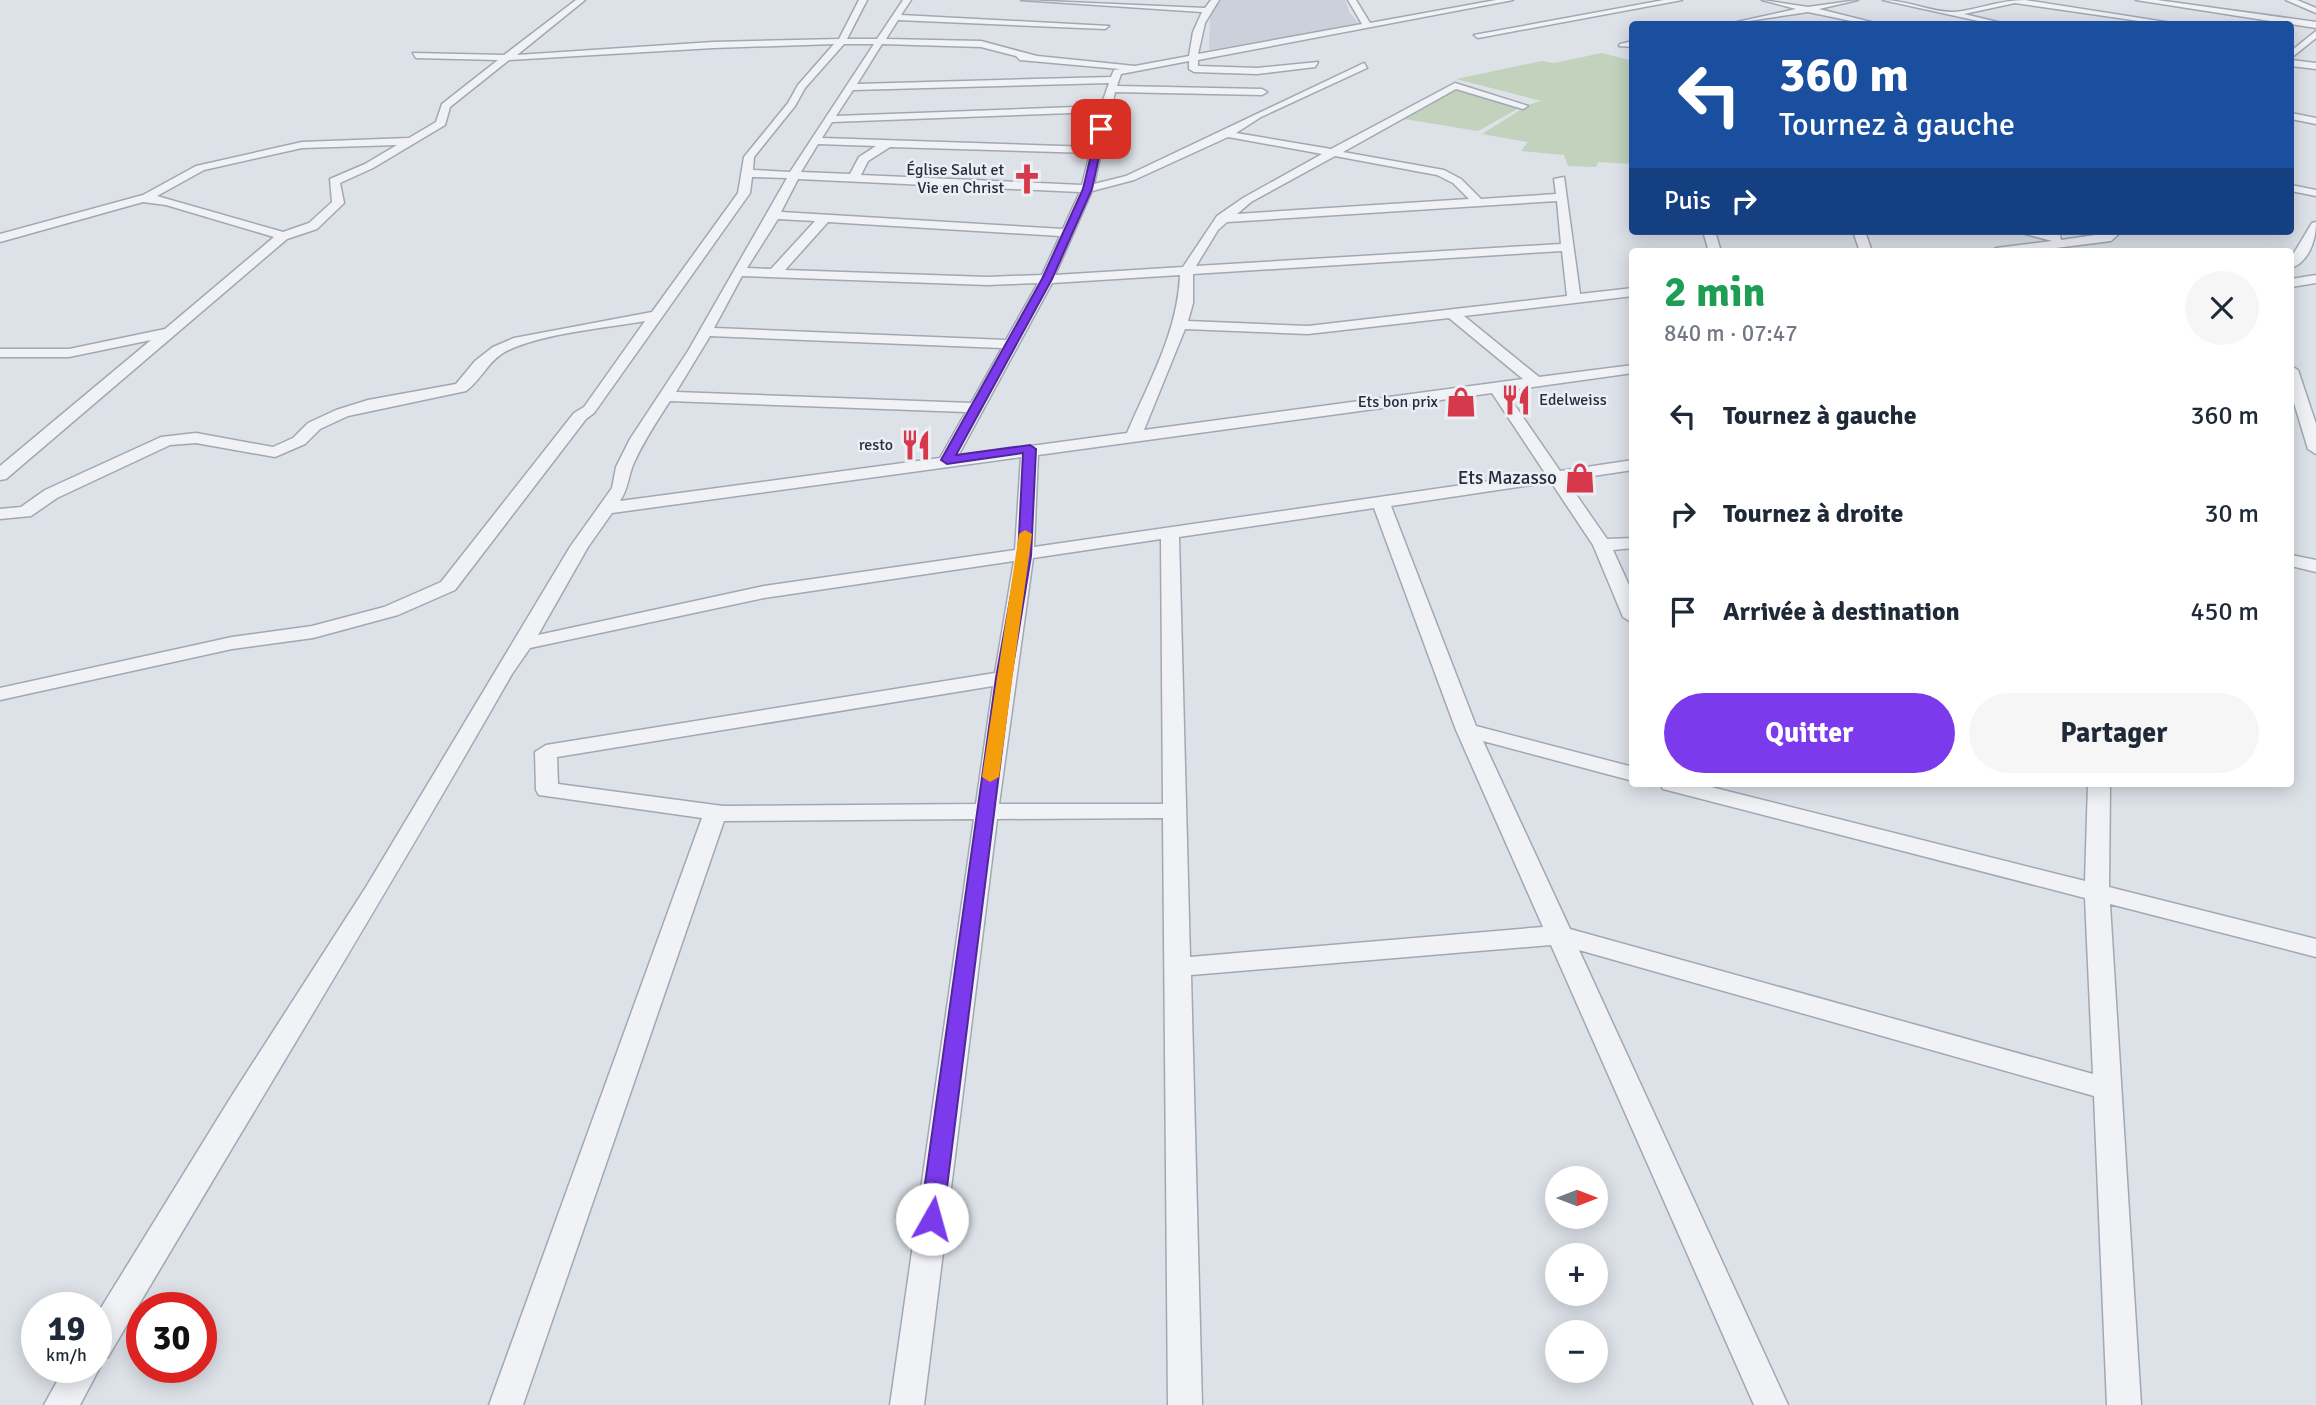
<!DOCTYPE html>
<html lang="fr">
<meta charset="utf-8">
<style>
body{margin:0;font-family:Signika,sans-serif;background:#f6f6f7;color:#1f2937;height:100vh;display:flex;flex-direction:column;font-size:26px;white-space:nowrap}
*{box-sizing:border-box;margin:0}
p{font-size:23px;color:#747a83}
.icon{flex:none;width:38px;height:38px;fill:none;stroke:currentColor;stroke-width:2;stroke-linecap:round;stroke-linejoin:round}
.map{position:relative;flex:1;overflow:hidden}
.sheet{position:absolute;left:1629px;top:248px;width:665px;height:539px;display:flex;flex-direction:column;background:#fff;border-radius:7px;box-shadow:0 4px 18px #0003}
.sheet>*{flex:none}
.banner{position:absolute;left:1629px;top:21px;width:665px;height:214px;border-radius:7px;box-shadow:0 4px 18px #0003;background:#1a4fa0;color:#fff;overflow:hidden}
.needle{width:46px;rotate:90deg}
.tools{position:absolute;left:1545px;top:1166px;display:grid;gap:14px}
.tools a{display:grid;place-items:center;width:63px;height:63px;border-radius:50%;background:#fff;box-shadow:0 4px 18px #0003;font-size:35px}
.speed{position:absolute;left:21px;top:1292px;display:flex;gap:14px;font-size:35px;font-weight:700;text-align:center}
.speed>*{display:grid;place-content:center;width:91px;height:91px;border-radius:50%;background:#fff;box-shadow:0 4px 18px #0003;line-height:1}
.speed small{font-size:18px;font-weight:400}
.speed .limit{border:10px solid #d22;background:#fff;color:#111}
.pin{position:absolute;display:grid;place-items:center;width:60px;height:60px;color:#fff;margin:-30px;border-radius:14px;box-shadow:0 4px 10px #0006}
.me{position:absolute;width:77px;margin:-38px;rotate:7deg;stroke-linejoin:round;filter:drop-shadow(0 0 5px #0008)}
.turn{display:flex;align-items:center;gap:24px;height:147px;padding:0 35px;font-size:32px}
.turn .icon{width:91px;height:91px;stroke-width:2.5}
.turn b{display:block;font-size:49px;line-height:60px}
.then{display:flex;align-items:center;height:66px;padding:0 35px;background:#0003;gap:14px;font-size:26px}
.round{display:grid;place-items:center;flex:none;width:74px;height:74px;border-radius:37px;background:#f6f6f7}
.head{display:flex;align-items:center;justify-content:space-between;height:119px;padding:0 35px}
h1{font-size:42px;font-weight:700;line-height:52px;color:#1e9e55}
.action{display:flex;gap:14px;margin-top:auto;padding:14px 35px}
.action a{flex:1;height:80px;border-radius:42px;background:#7c3aed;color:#fff;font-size:28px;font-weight:700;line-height:80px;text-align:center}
.action a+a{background:#f6f6f7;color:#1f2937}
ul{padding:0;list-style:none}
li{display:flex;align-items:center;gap:21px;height:98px;padding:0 35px}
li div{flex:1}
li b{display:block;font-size:26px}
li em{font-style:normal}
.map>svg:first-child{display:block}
.built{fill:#cbd0da}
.green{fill:#c2d2bd}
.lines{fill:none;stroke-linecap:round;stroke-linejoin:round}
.minor-casing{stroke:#a2a8b2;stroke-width:3}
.minor{fill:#f0f2f6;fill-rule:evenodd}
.route{fill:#7c3aed;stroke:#51269a;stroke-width:2}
.slow{fill:#f59e0b}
.labels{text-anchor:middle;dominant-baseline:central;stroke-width:5;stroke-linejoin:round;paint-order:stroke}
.far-poi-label{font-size:16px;fill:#252e3f;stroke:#ecf0f5;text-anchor:end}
.poi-label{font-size:19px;fill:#252e3f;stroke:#ecf0f5;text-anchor:end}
</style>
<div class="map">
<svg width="2316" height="1405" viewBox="0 0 2316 1405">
<rect width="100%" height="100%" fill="#dde1e8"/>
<polygon class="built" points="1220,0 1345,0 1350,13 1360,25 1209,50 1210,17"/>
<g class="green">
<polygon points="1602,53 1633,61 1633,164 1598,162 1596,167 1568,166 1564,155 1521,151 1528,142 1482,134 1528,105 1541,101 1456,79 1542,61 1554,63"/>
<polygon points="1459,88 1521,107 1478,131 1398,118"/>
</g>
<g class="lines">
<g class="minor-casing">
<g id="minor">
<path d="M576 0H585L517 55 713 42 839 39 859 0H867L847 39H877L903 0H911L901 15 1109 26 1105 29 898 20 886 39 981 41 1037 56 1135 66 1189 56 1193 32 1202 12 1021 0 1205 8 1211 0H1219L1205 23 1198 54 1362 24 1348 0H1356L1370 23 1496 0H1513L1198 60V66L1257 68 1318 62 1315 67 1257 74 1194 72 1189 69V61L1121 74 1117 86 1262 89 1267 92 1262 95 1115 92 1094 184 1126 176 1364 63 1367 68 1261 117 1236 133 1331 149 1455 83 1528 106 1523 109 1456 89 1343 152 1444 170 1461 179 1481 199 1556 194 1554 179 1564 177 1580 294 1633 288V296L1464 316 1539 377 1633 365V373L1505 391 1560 471 1633 460V470L1566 480 1607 539 1633 538V548L1613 550 1633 594V623L1623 617 1593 545 1551 482 1391 506 1476 726 1633 767V781L1483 741 1570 929 2093 1074 2085 898 1663 789 1660 784H1699L2085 881 2088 784H2110L2109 887 2316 939V957L2110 904 2141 1405H2107L2094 1096 1579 950 1788 1405H1754L1551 945 1191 975 1202 1405H1168L1163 818 997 819 924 1405H890L974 819 724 821 523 1405H489L702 818 539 795 536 790 535 752 546 745 995 673 1014 561 764 598 530 648 512 674C381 904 242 1129 108 1357L97 1361 100 1367 80 1405H44L65 1367H96V1316L231 1097 366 887 570 547 612 488 616 467 630 439 688 351 787 178 752 177 750 193 594 413 586 419 455 590 398 615 313 638 232 649 0 700V688L232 637 312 626 384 607 441 582 574 413 584 407 645 321C607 328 535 334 503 353 487 363 481 380 466 391L348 416 320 429 305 444 275 457 196 443 170 445 57 498 31 516 0 519V509L21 507 45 490 161 437 196 433 273 447 293 438 308 423 336 410 368 400 456 384 475 361 493 347 514 338 652 312 738 193 744 157 788 103 798 85 834 44 713 48 509 60 450 107 445 125 373 168 340 183 344 203 317 229 287 239 6 479 0 480V466L151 340 69 357H0V349H69L165 329 274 237 166 205 143 202 0 242V234L143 195 196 166 302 142 409 138 436 122 442 104 498 60 416 58 413 53 504 55ZM844 44H874L790 172 753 170 754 157 795 106 805 88ZM882 44 981 47 1016 56 1020 60 1120 69 1114 70 1111 77 857 84ZM1109 83 1101 106 836 116 853 90ZM1099 112 1091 147 822 138 832 122ZM1228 137 1322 154 1243 198 1217 216 1183 267 1055 275 1092 191 1134 180ZM818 144 876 146 859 157 850 174 801 172ZM397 145 365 164 330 179 332 202 309 223 283 232 157 196 204 170 302 148ZM890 147 1090 153 1082 185 861 175 868 161ZM1335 156 1437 175 1453 183 1469 199 1237 214 1251 202ZM798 179 1080 192 1063 229 781 212ZM1557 201 1561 244 1196 266 1218 230 1227 222ZM778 219 815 221 771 269 747 268ZM828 222 1060 236 1042 275 987 277 785 270ZM1562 251 1567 296 1308 326 1188 321 1193 303V274ZM1180 275C1178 331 1149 382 1127 433L958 456 1052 283ZM742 276 987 285 1038 283 1006 340 714 328ZM1449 318 1523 379 1144 430 1185 329 1308 334ZM710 336 1002 348 971 403 676 392ZM1492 393 1545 473 1034 547 1038 455ZM670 401 966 412 940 458 620 501C628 489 628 478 633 465 643 442 657 421 670 401ZM1021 457 1015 550 764 586 538 635 588 547 612 513ZM1374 508 1456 730 1543 927 1190 957 1179 537ZM1161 539 1163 804H999L1033 558ZM993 686 976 804 723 806 558 784 557 757Z"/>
<polygon points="1664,0 1682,0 1478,38 1474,35"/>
<polygon points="1762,0 1808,7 1858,0 1819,9 1879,24 1866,24 1808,12 1728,24 1796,9"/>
<path d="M1883 0C1907 0 1933 13 1954 12 1977 10 2000 0 2025 0L2178 24H2160L2015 3 1964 14 2006 24H1992Z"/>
<polygon points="2136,0 2157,0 2316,22 2316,28"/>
<polygon points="2286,0 2297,0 2316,8 2316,13"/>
<polygon points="2316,31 2316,38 2291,58 2291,51"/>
<polygon points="1633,41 1633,47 1619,46 1620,44"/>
<polygon points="2291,60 2316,63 2316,69 2291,66"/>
<polygon points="2291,113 2316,118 2316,124 2291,119"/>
<polygon points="2291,185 2316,190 2316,196 2291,191"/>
<path d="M2316 222C2316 240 2309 262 2291 268V258L2312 223Z"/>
<polygon points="1703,231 1715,231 1721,252 1709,252"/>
<polygon points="1853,231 1865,231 1872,252 1860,252"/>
<polygon points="2014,231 2060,235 2061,240 2122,231 2111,241 2025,252 1990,252 1996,248 2052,241"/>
<polygon points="2316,275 2316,283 2291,287 2291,279"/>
<polygon points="2291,366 2298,370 2316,424 2316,454 2308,449 2291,393"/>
<polygon points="2291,555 2316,560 2316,572 2291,566"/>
</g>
</g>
<use href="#minor" class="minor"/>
</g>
<polygon class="route" points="1101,127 1105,129 1092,189 1052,279 956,455 1030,445 1036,449 1031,556 1011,678 943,1219 940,1226 932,1229 923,1226 920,1219 996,678 1018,556 1023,453 947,464 941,460 1042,279 1083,189 1097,129"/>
<polygon class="slow" points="1025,530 1032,534 999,777 990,782 982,777 1019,534"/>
<defs>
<g id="church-bare" transform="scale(2.415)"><path d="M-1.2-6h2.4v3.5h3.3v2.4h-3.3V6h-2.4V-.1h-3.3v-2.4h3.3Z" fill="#d6394c" stroke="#ecf0f5" stroke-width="2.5" paint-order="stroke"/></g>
<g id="restaurant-bare" transform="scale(2.415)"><path d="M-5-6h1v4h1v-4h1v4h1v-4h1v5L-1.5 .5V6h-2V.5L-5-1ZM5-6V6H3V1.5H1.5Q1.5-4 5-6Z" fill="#d6394c" stroke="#ecf0f5" stroke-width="2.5" paint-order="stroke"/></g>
<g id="shop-bare" transform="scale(2.415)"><path d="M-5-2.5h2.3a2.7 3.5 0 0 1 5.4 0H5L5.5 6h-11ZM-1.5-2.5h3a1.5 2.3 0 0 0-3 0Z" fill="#d6394c" stroke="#ecf0f5" stroke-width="2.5" paint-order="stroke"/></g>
</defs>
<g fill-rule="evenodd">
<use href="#church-bare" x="1027" y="179"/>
<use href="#restaurant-bare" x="1516" y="400"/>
<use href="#shop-bare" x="1461" y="402"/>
<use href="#restaurant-bare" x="916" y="445"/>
<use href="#shop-bare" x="1580" y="478"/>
</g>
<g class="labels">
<g class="far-poi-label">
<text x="1004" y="170">Église Salut et<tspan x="1004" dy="18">Vie en Christ</tspan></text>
<text x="1539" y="400" text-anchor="start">Edelweiss</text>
<text x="1438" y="402">Ets bon prix</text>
<text x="893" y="445">resto</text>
</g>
<g class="poi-label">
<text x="1557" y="478">Ets Mazasso</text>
</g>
</g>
</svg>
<div class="tools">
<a><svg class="needle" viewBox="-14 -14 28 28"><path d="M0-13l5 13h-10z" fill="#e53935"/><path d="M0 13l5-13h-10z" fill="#747a83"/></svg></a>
<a>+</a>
<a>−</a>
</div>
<div class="speed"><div>19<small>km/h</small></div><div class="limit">30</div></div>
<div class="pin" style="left:1101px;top:129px;background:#d93025"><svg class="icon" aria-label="arrive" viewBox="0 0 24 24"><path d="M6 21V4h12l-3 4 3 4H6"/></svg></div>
<svg class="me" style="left:932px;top:1219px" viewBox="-20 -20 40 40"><circle r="19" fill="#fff"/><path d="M0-13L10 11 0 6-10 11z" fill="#7c3aed"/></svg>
<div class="banner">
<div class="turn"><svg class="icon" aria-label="left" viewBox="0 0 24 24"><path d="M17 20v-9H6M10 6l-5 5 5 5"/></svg><div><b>360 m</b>Tournez à gauche</div></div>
<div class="then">Puis<svg class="icon" aria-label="right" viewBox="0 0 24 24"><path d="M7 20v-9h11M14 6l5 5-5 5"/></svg></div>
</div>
<section class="sheet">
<div class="head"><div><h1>2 min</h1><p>840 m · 07:47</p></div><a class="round"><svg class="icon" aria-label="close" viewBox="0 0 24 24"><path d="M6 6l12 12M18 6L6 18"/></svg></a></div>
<ul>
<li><svg class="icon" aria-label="left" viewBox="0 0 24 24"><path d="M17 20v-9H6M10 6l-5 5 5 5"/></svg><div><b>Tournez à gauche</b></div><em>360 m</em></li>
<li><svg class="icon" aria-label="right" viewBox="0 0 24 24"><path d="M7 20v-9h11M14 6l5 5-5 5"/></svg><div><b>Tournez à droite</b></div><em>30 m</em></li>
<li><svg class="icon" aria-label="arrive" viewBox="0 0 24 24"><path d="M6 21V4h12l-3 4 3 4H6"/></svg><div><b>Arrivée à destination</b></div><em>450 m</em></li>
</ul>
<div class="action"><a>Quitter</a><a>Partager</a></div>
</section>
</div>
